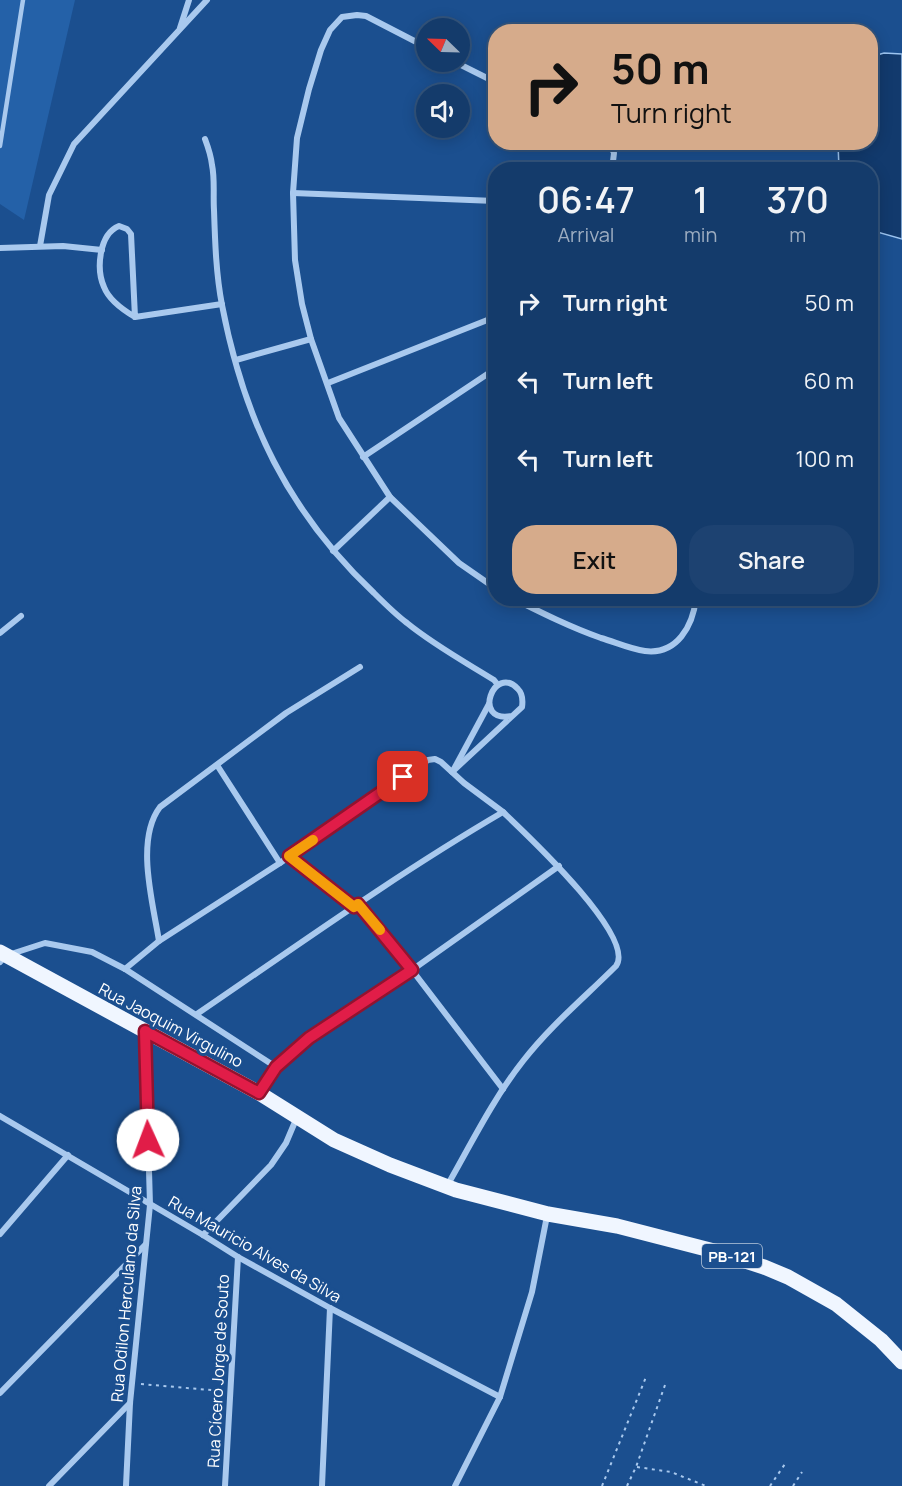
<!DOCTYPE html>
<meta charset="utf-8">
<style>
body{margin:0;font-family:Manrope,sans-serif;background:#1d4271;color:#f1f3f6;height:100vh;display:flex;flex-direction:column;font-size:22px;white-space:nowrap}
*{box-sizing:border-box;margin:0}
p{font-size:20px;color:#9dadc1}
.icon{flex:none;width:33px;height:33px;fill:none;stroke:currentColor;stroke-width:2;stroke-linecap:round;stroke-linejoin:round}
.map{position:relative;flex:1;overflow:hidden}
.sheet{position:absolute;left:488px;top:162px;width:390px;height:444px;display:flex;flex-direction:column;background:#143b6b;border-radius:24px;box-shadow:0 3px 15px #0003,0 0 0 2px #33557e}
.sheet>*{flex:none}
.banner{position:absolute;left:488px;top:24px;width:390px;height:126px;border-radius:24px;box-shadow:0 3px 15px #0003,0 0 0 2px #33557e;background:#d6ab8b;color:#111;overflow:hidden}
.needle{width:39px;rotate:293deg}
.tools{position:absolute;left:416px;top:18px;display:grid;gap:12px}
.tools a{display:grid;place-items:center;width:54px;height:54px;border-radius:50%;background:#143b6b;box-shadow:0 3px 15px #0003,0 0 0 2px #33557e;font-size:30px}
.pin{position:absolute;display:grid;place-items:center;width:51px;height:51px;color:#fff;margin:-26px;border-radius:12px;box-shadow:0 3px 9px #0006}
.me{position:absolute;width:66px;margin:-33px;rotate:358deg;stroke-linejoin:round;filter:drop-shadow(0 0 4px #0008)}
.turn{display:flex;align-items:center;gap:21px;height:126px;padding:0 24px;font-size:27px}
.turn .icon{width:78px;height:78px;stroke-width:2.5}
.turn b{display:block;font-size:42px;line-height:51px}
.eta{display:flex;justify-content:space-evenly;align-items:center;height:102px;text-align:center}
.eta b{font-size:36px;font-weight:600;line-height:42px}
.action{display:flex;gap:12px;margin-top:auto;padding:12px 24px}
.action a{flex:1;height:69px;border-radius:24px;background:#d6ab8b;color:#111;font-size:24px;font-weight:600;line-height:69px;text-align:center}
.action a+a{background:#1d4271;color:#f1f3f6}
ul{padding:0;list-style:none}
li{display:flex;align-items:center;gap:18px;height:78px;padding:0 24px}
li div{flex:1}
li b{display:block;font-size:22px}
li em{font-style:normal}
.map>svg:first-child{display:block}
.green{fill:#2461a8}
.water{fill:#123a6d;stroke:#9cc4f0;stroke-width:1.5}
.lines{fill:none;stroke-linecap:round;stroke-linejoin:round}
.path{stroke:#a9c9ee;stroke-width:2;stroke-dasharray:3 4.5;stroke-linecap:butt}
.service{stroke:#a9c9ee;stroke-width:4.5}
.minor{stroke:#a9c9ee;stroke-width:6}
.primary{stroke:#f0f6ff;stroke-width:15}
.route-casing{stroke:#92132f;stroke-width:15}
.route{stroke:#e11d48;stroke-width:10}
.slow{stroke:#f59e0b;stroke-width:10}
.labels{text-anchor:middle;dominant-baseline:central;stroke-width:6;stroke-linejoin:round;paint-order:stroke}
.shield{fill:#1b4f8f;stroke:#bbcadd;stroke-width:1.5}
.shield-label{font-size:15px;font-weight:bold;fill:#fff}
.street-label{font-size:16px;fill:#fff;stroke:#1b4f8f}
</style>
<div class="map">
<svg width="902" height="1486" viewBox="0 0 902 1486">
<rect width="100%" height="100%" fill="#1b4f8f"/>
<polygon class="green" points="0,0 75,0 24,220 0,204"/>
<polygon class="water" points="884,53 902,54 902,239 870,230 870,170 839,169 838,143 870,142 870,57"/>
<g class="lines">
<g class="path">
<polyline points="141,1384 222,1391"/>
<polyline points="637,1467 671,1472 706,1486"/>
<polyline points="602,1486 646,1377"/>
<polyline points="627,1486 636,1467 665,1385"/>
<polyline points="770,1486 785,1464"/>
<polyline points="793,1486 802,1472"/>
</g>
<polyline class="service" points="0,146 23,0"/>
<g class="minor">
<polyline points="180,28 189,0"/>
<polyline points="426,47 366,16 357,15 342,17 330,30 321,50 309,89 297,138 293,193 295,260 302,304 311,339 339,418 390,497 459,563 495,588"/>
<polyline points="455,62 495,82"/>
<path d="M205 139C208 147 211 156 212 165 215 179 213 195 214 210 215 241 216 274 222 305 244 420 288 512 374 593 384 603 395 614 407 623 434 645 465 662 494 680L498 685"/>
<polyline points="609,142 614,153 612,170"/>
<polyline points="293,193 495,201"/>
<polyline points="40,246 49,195 74,144 207,0"/>
<polyline points="0,248 63,246 102,250"/>
<path d="M135 317 131 234 127 229 119 226C99 234 96 269 104 287 109 300 123 310 135 317L222 304"/>
<polyline points="236,360 311,339"/>
<polyline points="328,383 495,317"/>
<polyline points="363,457 495,369"/>
<polyline points="333,551 390,497"/>
<path d="M512 598C542 613 570 627 601 638 615 642 630 649 645 651 677 655 693 626 696 598"/>
<polyline points="0,633 21,616"/>
<polyline points="217,765 280,863"/>
<polyline points="454,769 489,704"/>
<path d="M452 772 522 707C523 700 523 694 518 689 494 663 471 724 512 716"/>
<polyline points="289,856 354,907"/>
<polyline points="358,904 412,970 503,1089"/>
<path d="M159 941C153 903 135 840 160 807L286 713 360 667"/>
<polyline points="0,962 5,956 45,943 92,952 125,969 159,941 280,863 428,760 435,759 441,762 464,783 503,812"/>
<polyline points="125,969 276,1067"/>
<path d="M197 1014C298 945 397 874 503 812 525 833 637 937 616 966 585 997 550 1026 523 1061 493 1099 471 1144 447 1186"/>
<polyline points="259,1092 276,1067 309,1038 412,970 559,866"/>
<polyline points="0,1116 203,1235 238,1257 330,1308 500,1397"/>
<polyline points="0,1234 68,1155"/>
<polyline points="203,1235 271,1165 286,1143 297,1117"/>
<polyline points="0,1393 146,1244"/>
<polyline points="49,1486 130,1403"/>
<polyline points="126,1486 130,1403 150,1205 145,1032"/>
<polyline points="225,1486 238,1257"/>
<polyline points="322,1486 330,1308"/>
<polyline points="455,1486 500,1397 532,1292 547,1216"/>
</g>
<polyline class="primary" points="0,952 259,1093 334,1140 390,1165 456,1190 548,1214 617,1226 714,1251 764,1267 788,1277 836,1304 881,1340 902,1362"/>
</g>
<g class="lines">
<g class="route-casing">
<polyline id="route" points="148,1140 145,1031 259,1093 276,1067 309,1038 412,970 358,904 354,907 289,856 403,777"/>
</g>
<use href="#route" class="route"/>
<polyline class="slow" points="313,840 289,856 354,907 358,904 380,930"/>
</g>
<g class="labels">
<rect class="shield" x="702" y="1244" width="60" height="24" rx="4.5"/>
<g class="shield-label">
<text x="732" y="1256">PB-121</text>
</g>
<g class="street-label">
<text transform="translate(171 1025) rotate(28)">Rua Jaoquim Virgulino</text>
<text transform="translate(255 1249) rotate(30)">Rua Mauricio Alves da Silva</text>
<text transform="translate(126 1294) rotate(-85)">Rua Odilon Herculano da Silva</text>
<text transform="translate(218 1371) rotate(-87)">Rua Cícero Jorge de Souto</text>
</g>
</g>
</svg>
<div class="tools">
<a><svg class="needle" viewBox="-14 -14 28 28"><path d="M0-13l5 13h-10z" fill="#e53935"/><path d="M0 13l5-13h-10z" fill="#9dadc1"/></svg></a>
<a><svg class="icon" aria-label="sound" viewBox="0 0 24 24"><path d="M4 9h4l5-4v14l-5-4H4zM17 9q2 3 0 6"/></svg></a>
</div>
<div class="pin" style="left:403px;top:777px;background:#d93025"><svg class="icon" aria-label="arrive" viewBox="0 0 24 24"><path d="M6 21V4h12l-3 4 3 4H6"/></svg></div>
<svg class="me" style="left:148px;top:1140px" viewBox="-20 -20 40 40"><circle r="19" fill="#fff"/><path d="M0-13L10 11 0 6-10 11z" fill="#e11d48"/></svg>
<div class="banner">
<div class="turn"><svg class="icon" aria-label="right" viewBox="0 0 24 24"><path d="M7 20v-9h11M14 6l5 5-5 5"/></svg><div><b>50 m</b>Turn right</div></div>
</div>
<section class="sheet">
<div class="eta">
<div><b>06:47</b><p>Arrival</p></div>
<div><b>1</b><p>min</p></div>
<div><b>370</b><p>m</p></div>
</div>
<ul>
<li><svg class="icon" aria-label="right" viewBox="0 0 24 24"><path d="M7 20v-9h11M14 6l5 5-5 5"/></svg><div><b>Turn right</b></div><em>50 m</em></li>
<li><svg class="icon" aria-label="left" viewBox="0 0 24 24"><path d="M17 20v-9H6M10 6l-5 5 5 5"/></svg><div><b>Turn left</b></div><em>60 m</em></li>
<li><svg class="icon" aria-label="left" viewBox="0 0 24 24"><path d="M17 20v-9H6M10 6l-5 5 5 5"/></svg><div><b>Turn left</b></div><em>100 m</em></li>
</ul>
<div class="action"><a>Exit</a><a>Share</a></div>
</section>
</div>
